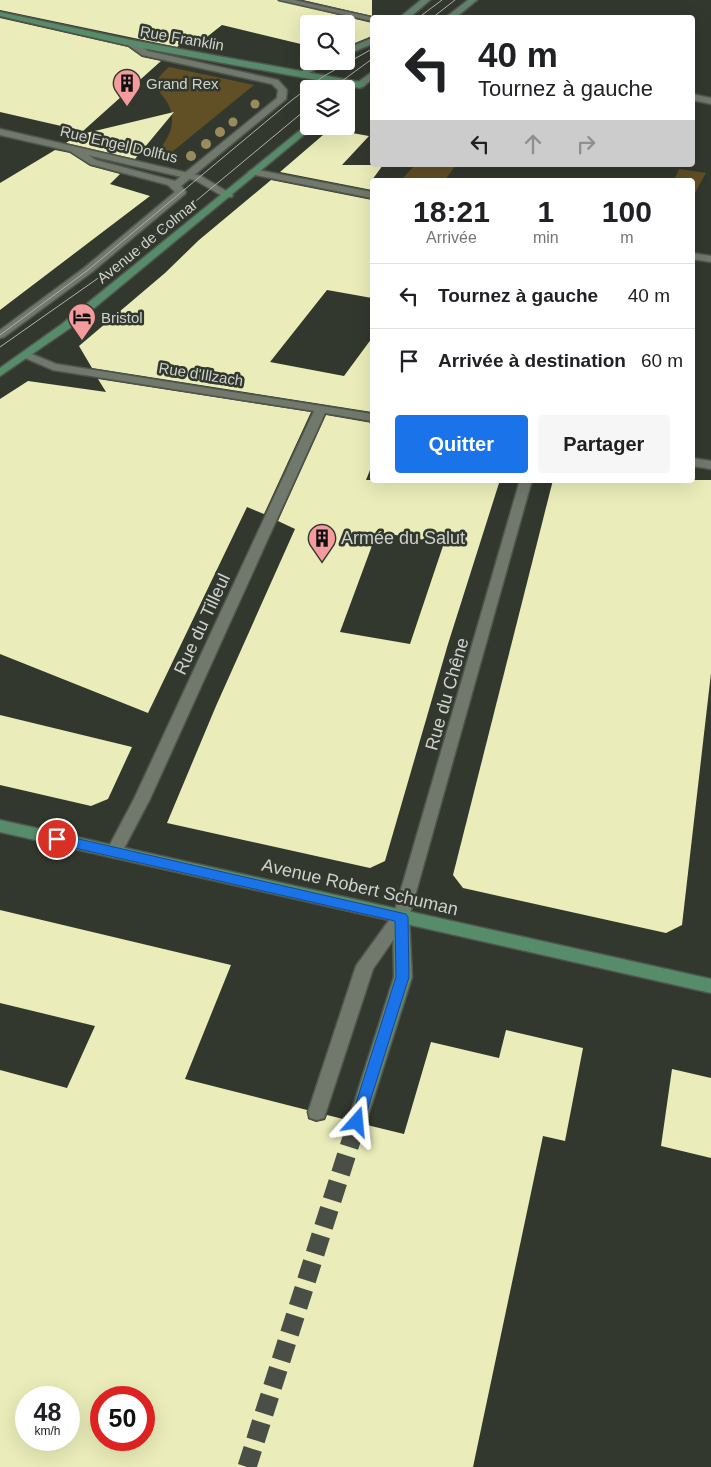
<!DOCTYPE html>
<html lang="fr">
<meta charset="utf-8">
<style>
body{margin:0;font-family:Helvetica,sans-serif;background:#f6f6f6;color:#202124;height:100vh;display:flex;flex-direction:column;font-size:19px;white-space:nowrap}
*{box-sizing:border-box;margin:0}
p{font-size:16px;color:#757577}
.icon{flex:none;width:28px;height:28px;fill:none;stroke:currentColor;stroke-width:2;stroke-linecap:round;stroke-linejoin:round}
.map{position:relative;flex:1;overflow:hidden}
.drawer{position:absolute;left:370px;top:178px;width:325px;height:305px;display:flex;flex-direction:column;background:#fff;border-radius:5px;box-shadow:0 5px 20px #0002}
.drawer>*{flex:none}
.hud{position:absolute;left:370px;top:15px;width:325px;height:152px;border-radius:5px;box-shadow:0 5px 20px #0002;background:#fff;color:#202124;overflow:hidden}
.controls{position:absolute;left:300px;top:15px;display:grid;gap:10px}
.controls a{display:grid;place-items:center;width:55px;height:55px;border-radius:5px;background:#fff;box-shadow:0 5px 20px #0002;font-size:25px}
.speed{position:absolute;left:15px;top:1386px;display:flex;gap:10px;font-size:25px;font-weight:700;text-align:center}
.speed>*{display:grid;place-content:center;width:65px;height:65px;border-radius:50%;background:#fff;box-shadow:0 5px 20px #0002;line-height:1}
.speed small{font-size:12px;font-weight:400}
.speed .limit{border:8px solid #d22;background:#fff;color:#111}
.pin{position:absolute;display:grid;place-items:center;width:42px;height:42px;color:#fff;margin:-21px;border:2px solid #fff;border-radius:50%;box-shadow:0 1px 5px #0007}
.me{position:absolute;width:55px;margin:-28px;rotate:18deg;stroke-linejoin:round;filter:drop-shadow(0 0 4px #0008)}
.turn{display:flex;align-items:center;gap:18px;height:105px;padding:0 25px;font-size:22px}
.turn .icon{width:65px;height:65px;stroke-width:2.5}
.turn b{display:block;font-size:35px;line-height:42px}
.lanes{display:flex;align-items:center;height:48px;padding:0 25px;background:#0003;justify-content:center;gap:25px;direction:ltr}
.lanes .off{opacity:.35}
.eta{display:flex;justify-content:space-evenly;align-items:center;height:85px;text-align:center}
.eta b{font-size:30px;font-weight:800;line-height:35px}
.action{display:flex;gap:10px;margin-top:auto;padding:10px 25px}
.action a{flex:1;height:58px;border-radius:5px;background:#1a73e8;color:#fff;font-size:20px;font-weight:800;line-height:58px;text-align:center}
.action a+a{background:#f6f6f6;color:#202124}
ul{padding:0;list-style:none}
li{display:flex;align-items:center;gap:15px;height:65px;padding:0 25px;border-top:1px solid #e0e0e0}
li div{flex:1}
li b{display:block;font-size:19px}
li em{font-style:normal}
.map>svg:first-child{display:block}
.green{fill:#614f25}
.building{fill:#eaedb9;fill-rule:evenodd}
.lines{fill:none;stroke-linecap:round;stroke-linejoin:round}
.secondary-tunnel{stroke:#494f46;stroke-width:19;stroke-dasharray:19 9;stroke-linecap:butt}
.lane-casing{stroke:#50554d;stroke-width:3}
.street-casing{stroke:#50554d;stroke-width:3}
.secondary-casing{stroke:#50554d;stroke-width:3}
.primary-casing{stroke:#50554d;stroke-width:3}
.path{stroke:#838880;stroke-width:2;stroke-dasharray:3 1;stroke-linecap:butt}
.lane{fill:#71786c;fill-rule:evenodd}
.street{fill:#71786c;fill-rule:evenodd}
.secondary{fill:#64826b;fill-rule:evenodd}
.primary{fill:#578c6a;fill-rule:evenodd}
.tram{stroke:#aeb2ac;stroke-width:1}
.tree{fill:#9a8b5f}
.route{fill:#1a73e8;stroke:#114b97}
.labels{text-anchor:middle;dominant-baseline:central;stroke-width:5;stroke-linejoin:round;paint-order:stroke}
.far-street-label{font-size:15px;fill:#ced2cc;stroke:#32382e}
.far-poi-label{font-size:15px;fill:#ced2cc;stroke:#32382e;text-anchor:start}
.poi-label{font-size:18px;fill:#ced2cc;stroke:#32382e;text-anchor:start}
.street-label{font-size:18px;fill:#ced2cc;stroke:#32382e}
</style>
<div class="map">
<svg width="711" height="1467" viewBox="0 0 711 1467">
<rect width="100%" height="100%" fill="#32382e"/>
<g class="green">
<path d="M169 67 254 85 167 156 160 154 162 152 158 151C172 135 178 117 165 99 161 94 156 89 157 82 159 75 165 71 169 67Z"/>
<polygon points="415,165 456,165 445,180 401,180"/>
<polygon points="679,169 706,173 693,196 692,180 674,180"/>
</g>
<g class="building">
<polygon points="0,0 277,0 372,23 372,36 350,45 346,44 346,24 309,24 309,46 222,25 203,40 187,38 177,47 0,10"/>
<polygon points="303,0 372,0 372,16"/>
<polygon points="0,18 128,47 142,57 161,61 83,131 0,112"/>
<polygon points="174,112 135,159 66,143 78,135"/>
<polygon points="330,129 369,136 342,165 383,165 372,180 372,190 280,172"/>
<polygon points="55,150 70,153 90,166 120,174 110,184 150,196 0,310 0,183"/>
<polygon points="271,180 372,200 372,298 327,290 270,362 344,376 372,338 372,412 92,368 79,346 165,273 199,240"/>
<polygon points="98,379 311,412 264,514 247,507 148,713 0,654 0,399 28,381 106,392"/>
<path d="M326 415 372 423V465L366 480H500L448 644 385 861 370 868 167 823 216 706 295 529 278 521ZM377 532 444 543 410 644 340 632Z"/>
<polygon points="553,480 711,480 711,673 682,925 666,933 463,888 453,875"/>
<polygon points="0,715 132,747 108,799 91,806 0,785"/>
<path d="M0 910 231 965 185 1079 307 1110 308 1119 316 1122 325 1120 327 1115 347 1120 348 1129 356 1132 365 1130 367 1125 404 1134 431 1042 499 1058 506 1030 583 1048 565 1141 543 1136 473 1467H0V1070L67 1088 95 1026 0 1003ZM26 1398H69V1440H26ZM101 1398H144V1440H101Z"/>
<polygon points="672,1069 711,1078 711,1158 661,1146"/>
</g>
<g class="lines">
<polyline class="secondary-tunnel" points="247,1467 357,1122"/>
<g class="lane-casing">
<g id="lane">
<polygon points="131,40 148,51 278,80 287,90 286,99 181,186 186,192 185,194 92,272 4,337 0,338 0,330 84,268 175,192 168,185 90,164 71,152 71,148 77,148 96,160 175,181 277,98 278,90 272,84 142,55 128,45 127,43"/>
<polygon points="401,910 407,912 409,917 373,969 326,1112 324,1118 317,1120 310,1118 308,1112 356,966 395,912"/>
</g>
</g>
<g class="street-casing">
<g id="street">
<polygon points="279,0 294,0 375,18 372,18 372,21"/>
<polygon points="692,94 711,98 711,104 692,100"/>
<polygon points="0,129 201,176 233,195 232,197 224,197 195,180 0,135"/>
<polygon points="253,169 372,192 372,198 250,174 248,172"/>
<polygon points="692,253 711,256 711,262 692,259"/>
<polygon points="27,352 56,364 372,414 372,421 325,413 150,799 120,856 114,858 108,856 106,852 134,799 314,411 53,370 23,357 21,355 23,353"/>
<polygon points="692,458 711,461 711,469 692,466"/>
<polygon points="520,480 532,480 409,917 407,922 401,924 395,922 393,917"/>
</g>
</g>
<g class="secondary-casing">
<g id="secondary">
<polygon points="421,0 430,0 409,18 399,18"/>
<polygon points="468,0 477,0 455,18 445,18"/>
<polygon points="372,38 372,44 346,55 346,49"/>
<polygon points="320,61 331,61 305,75 302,76 298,73"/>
<polygon points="372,72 372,79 363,87 357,87 357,83"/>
<polygon points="401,910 407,912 409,917 412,977 366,1122 364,1128 357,1130 350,1128 348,1122 394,977 393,917 395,912"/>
</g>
</g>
<g class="primary-casing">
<g id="primary">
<polygon points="0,12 131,40 360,82 364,85 360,88 131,46 0,16"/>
<polygon points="309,123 309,126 313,126 312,128 70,328 0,376 0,368 62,324"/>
<polygon points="0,820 711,979 711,993 0,832"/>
</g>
</g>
<polyline class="path" points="544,180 550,180"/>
<use href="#lane" class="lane"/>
<use href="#street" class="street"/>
<use href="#secondary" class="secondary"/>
<use href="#primary" class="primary"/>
<g class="tram">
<polyline points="418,18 442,0"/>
<polyline points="432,18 455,0"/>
<polyline points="331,89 372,59"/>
<polyline points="0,335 88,270 292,100 324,76 372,49"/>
<polyline points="0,347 104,274 161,230 309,107"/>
</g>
</g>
<g class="tree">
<circle cx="255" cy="104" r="4.5"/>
<circle cx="233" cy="122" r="4.5"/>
<circle cx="220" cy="132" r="5"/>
<circle cx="206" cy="144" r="5"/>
<circle cx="191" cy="156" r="5"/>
</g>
<polygon class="route" points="57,834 406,914 408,917 409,977 362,1127 357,1129 352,1127 350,1122 396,977 395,921 57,844 53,842 51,839 53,836"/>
<defs>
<g id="building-pin" transform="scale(1.4375)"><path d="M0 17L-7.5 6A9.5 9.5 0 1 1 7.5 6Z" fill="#f59b9e" stroke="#32382e"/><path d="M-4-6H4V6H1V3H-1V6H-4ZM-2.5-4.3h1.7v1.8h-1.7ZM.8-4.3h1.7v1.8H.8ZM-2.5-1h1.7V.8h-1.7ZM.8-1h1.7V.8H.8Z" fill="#111"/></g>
<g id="hotel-pin" transform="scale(1.4375)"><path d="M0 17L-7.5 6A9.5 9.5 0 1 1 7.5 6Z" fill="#f59b9e" stroke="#32382e"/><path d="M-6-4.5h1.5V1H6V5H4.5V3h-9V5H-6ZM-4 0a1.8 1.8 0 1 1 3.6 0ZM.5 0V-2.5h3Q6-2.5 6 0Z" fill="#111"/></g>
</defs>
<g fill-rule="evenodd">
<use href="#building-pin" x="127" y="83"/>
<use href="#hotel-pin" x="82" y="317"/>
<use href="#building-pin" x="322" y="538"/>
</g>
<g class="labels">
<g class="far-street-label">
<text transform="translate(182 38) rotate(10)">Rue Franklin</text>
<text transform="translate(119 144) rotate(13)">Rue Engel Dollfus</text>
<text transform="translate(147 241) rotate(-39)">Avenue de Colmar</text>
<text transform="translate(201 374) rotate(9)">Rue d'Illzach</text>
</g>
<g class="far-poi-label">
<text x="146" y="83">Grand Rex</text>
<text x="101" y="317">Bristol</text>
</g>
<g class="poi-label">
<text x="341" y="538">Armée du Salut</text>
</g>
<g class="street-label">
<text transform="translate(202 624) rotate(-65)">Rue du Tilleul</text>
<text transform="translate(447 694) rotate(-74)">Rue du Chêne</text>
<text transform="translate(360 887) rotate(13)">Avenue Robert Schuman</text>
</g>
</g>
</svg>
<div class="controls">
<a><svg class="icon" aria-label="search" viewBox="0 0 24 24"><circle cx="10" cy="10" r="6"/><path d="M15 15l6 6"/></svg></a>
<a><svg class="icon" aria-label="layers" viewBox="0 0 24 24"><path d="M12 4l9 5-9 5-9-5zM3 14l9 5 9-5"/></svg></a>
</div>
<div class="speed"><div>48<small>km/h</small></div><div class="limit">50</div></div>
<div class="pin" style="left:57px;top:839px;background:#d93025"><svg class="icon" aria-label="arrive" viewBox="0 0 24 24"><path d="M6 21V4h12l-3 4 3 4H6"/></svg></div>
<svg class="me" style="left:357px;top:1122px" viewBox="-20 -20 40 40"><path d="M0-17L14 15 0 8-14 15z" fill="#1a73e8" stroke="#fff" stroke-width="4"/></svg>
<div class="hud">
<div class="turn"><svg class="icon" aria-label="left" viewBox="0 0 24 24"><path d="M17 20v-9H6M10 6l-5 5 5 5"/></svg><div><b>40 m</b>Tournez à gauche</div></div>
<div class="lanes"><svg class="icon" aria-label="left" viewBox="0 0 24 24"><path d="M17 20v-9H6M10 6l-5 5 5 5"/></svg><svg class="icon off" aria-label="ahead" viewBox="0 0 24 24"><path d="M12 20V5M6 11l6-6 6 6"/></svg><svg class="icon off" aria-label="right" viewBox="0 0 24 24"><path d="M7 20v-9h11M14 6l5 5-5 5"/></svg></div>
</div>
<section class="drawer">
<div class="eta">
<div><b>18:21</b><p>Arrivée</p></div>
<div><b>1</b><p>min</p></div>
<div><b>100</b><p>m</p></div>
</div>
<ul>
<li><svg class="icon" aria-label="left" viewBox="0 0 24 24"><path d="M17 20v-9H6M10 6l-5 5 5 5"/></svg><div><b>Tournez à gauche</b></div><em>40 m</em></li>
<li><svg class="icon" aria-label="arrive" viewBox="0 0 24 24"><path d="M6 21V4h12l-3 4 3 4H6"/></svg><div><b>Arrivée à destination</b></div><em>60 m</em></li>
</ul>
<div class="action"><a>Quitter</a><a>Partager</a></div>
</section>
</div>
